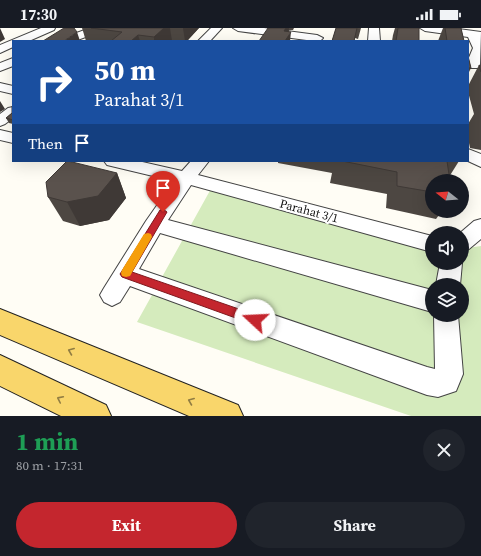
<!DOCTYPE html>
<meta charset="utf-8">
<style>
body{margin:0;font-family:"Source Serif 4",serif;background:#20242c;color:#f1f3f6;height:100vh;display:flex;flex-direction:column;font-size:15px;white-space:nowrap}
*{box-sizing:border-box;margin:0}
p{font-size:13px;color:#9ea1a6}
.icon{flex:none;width:22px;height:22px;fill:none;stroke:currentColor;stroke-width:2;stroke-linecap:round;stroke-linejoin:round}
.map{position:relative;height:388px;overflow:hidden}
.drawer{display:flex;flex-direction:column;background:#171b24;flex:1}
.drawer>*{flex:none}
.banner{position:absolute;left:12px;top:12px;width:457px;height:122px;border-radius:0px;box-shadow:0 4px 16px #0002;background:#1a4fa0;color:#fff;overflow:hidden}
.needle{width:26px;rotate:287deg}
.controls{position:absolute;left:425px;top:146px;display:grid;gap:8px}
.controls a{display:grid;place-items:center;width:44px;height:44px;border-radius:50%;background:#171b24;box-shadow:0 4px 16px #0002;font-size:20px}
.pin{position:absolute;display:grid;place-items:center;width:34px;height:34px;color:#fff;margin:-41px -17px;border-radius:50% 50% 50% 0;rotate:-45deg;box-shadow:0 0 4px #0007}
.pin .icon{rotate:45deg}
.me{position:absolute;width:44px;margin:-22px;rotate:290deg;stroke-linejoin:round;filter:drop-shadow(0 0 3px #0008)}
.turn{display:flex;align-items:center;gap:14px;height:84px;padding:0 16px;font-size:18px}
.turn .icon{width:52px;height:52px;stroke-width:2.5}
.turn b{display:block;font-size:28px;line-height:34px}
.then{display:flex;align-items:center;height:38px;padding:0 16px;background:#0003;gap:8px;font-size:15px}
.round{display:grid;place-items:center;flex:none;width:42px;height:42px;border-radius:21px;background:#20242c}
.headline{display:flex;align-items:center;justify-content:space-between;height:68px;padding:0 16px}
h1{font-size:24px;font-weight:700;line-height:30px;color:#1e9e55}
.button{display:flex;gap:8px;margin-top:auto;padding:8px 16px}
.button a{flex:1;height:46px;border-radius:24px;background:#c4262e;color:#fff;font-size:16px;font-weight:700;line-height:46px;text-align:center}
.button a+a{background:#20242c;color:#f1f3f6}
.status{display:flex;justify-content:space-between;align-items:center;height:28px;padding:0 20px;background:#171b24;direction:ltr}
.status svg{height:11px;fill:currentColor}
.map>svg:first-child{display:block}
.green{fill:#d5ebbd;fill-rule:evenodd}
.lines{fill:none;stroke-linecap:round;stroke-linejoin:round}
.minor-casing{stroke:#444;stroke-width:2}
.major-casing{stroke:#222;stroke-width:2}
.minor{fill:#fff;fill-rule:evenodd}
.major{fill:#f9d66b;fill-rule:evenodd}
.wall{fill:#4d4742}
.shaded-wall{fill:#3f3936}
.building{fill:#5a524d;stroke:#3f3936}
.oneway{stroke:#917d42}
.route{fill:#c4262e;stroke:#7f191e}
.slow{fill:#f59e0b}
.labels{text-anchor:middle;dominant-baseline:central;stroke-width:4;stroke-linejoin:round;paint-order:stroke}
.street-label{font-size:12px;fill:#111;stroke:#fff}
</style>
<div class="status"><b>17:30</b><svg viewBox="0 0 49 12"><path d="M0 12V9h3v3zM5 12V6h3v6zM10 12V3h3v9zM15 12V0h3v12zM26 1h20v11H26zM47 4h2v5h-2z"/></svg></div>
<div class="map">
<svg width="481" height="388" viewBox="0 0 481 388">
<rect width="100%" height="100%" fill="#fffdf5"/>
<path class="green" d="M212 159 432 212V235H462V219L467 220 481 218V388H411L137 294ZM432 257H462V287H432Z"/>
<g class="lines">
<g class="minor-casing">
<g id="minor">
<polygon points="41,0 55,0 54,2 29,13 13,13 13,19 0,25 0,17"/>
<polygon points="90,0 105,0 104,2 75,13 58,13 60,11"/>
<polygon points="211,0 222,0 210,13 198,13"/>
<polygon points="233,0 264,0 317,7 323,10 321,12 314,13 238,3"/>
<polygon points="369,0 379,0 380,13 368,13"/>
<polygon points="420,0 451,0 481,4 480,37 478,40 468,40 468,32 473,20 468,9 425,3"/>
<polygon points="13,30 13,38 0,43 0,35"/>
<polygon points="0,55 13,58 13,66 0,63"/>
<polygon points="13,79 13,90 5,96 0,98 0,86 8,80"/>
<polygon points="0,102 13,105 13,115 0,112"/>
<polygon points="468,121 481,126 481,139 468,133"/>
<polygon points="104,133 138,133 182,143 191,133 209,133 198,147 432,208 432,224 191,157 168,192 432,262 432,284 160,205 139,241 427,339 435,341 434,287 458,287 463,346 456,363 438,369 427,367 130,258 120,274 112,278 104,274 100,267 104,260 146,193 174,153 107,137"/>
<polygon points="481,191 481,211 469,221 462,223 462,205 460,205 474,193"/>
<polygon points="440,235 462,235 460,257 436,257"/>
</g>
</g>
<g class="major-casing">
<g id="major">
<polygon points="0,281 238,377 243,388 189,388 0,307"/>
<polygon points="0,327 106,377 111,388 61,388 0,358"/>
</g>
</g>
<use href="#minor" class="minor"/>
<use href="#major" class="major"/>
</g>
<g class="wall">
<polygon points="82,0 199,0 187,13 86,13"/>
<polygon points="268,0 294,0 293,2 289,2 289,4"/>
<polygon points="336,0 361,0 358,11 355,10 354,13 332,13"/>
<polygon points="395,0 419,0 419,13 392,13 393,7"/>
<polygon points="443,0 461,0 464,13 438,13"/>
<polygon points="468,28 471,40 468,46"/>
<polygon points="479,37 481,38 481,122 470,120 468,110 468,96 474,86 468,64 468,58"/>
<polygon points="13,78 13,96 9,95 6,90 12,85"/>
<polygon points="278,133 459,133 449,149 432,153 432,183 442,183 436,191 386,180 387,166 330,155 332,145 278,135"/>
<polygon points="117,145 126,170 109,192 80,198 63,193 48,169"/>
</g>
<g class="shaded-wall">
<polygon points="0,0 5,11 0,14"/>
<polygon points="164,0 170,0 172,13 154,13 154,9"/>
<polygon points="183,0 199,0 187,13 185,13"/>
<polygon points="286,0 289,0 288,8 291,4 290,13 283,13 284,3"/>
<polygon points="77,4 80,13 64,13"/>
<polygon points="138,7 140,13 131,13"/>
<polygon points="0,73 5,81 0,84"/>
<polygon points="117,145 126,170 109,192 80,198 67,174"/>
</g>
<g class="building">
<polygon points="64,0 74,0 77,4 64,13 43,13"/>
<polygon points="91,0 164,0 154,9 138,7 131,13 111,13 122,4"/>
<polygon points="268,0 286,0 284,3 291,4 285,13 259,13"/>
<polygon points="336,0 357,0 354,13 332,13"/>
<polygon points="398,0 419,0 419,13 396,13"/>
<polygon points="445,0 461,0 464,13 447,13"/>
<polygon points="468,28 471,40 468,40"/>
<polygon points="479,37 481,38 481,44"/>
<polygon points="12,78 13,78 13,92 6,90 12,85"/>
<polygon points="67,133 68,133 117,145 98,168 67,174 48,169 46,154"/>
<polygon points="342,133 447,133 450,153 432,153 432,164 397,158 397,144"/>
</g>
<defs><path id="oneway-chevron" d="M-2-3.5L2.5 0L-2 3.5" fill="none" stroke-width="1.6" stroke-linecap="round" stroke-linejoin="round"/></defs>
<g class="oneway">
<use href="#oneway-chevron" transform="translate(71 323) rotate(-158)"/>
<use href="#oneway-chevron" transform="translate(60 371) rotate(-154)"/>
<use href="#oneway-chevron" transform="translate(191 373) rotate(-158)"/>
</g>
<polygon class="route" points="163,181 167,184 132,244 259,288 261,292 259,295 255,297 122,249 120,246 122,243 160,182"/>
<polygon class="slow" points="148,205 151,206 152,209 130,248 126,249 122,248 121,245 122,242 144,206"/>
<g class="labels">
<g class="street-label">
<text transform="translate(309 183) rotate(15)">Parahat 3/1</text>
</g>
</g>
</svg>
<div class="controls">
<a><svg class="needle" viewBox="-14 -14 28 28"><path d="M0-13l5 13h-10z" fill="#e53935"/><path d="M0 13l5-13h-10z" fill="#9ea1a6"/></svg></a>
<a><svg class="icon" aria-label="sound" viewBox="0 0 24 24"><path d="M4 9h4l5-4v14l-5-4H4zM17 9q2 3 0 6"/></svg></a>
<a><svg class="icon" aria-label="layers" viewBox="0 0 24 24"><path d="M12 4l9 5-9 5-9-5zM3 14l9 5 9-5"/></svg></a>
</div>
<div class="pin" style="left:163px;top:184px;background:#d93025"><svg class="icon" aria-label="arrive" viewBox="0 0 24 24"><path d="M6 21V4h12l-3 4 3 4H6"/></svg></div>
<svg class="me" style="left:255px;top:292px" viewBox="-20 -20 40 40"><circle r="19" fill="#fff"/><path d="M0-13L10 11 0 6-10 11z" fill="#c4262e"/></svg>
<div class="banner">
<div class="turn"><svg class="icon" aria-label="right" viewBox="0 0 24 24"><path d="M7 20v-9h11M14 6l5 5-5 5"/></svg><div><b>50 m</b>Parahat 3/1</div></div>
<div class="then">Then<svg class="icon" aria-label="arrive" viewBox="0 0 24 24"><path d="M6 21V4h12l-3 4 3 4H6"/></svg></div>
</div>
</div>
<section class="drawer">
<div class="headline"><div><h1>1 min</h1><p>80 m · 17:31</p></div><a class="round"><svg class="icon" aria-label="close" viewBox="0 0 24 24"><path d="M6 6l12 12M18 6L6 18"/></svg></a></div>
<div class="button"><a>Exit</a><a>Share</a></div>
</section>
